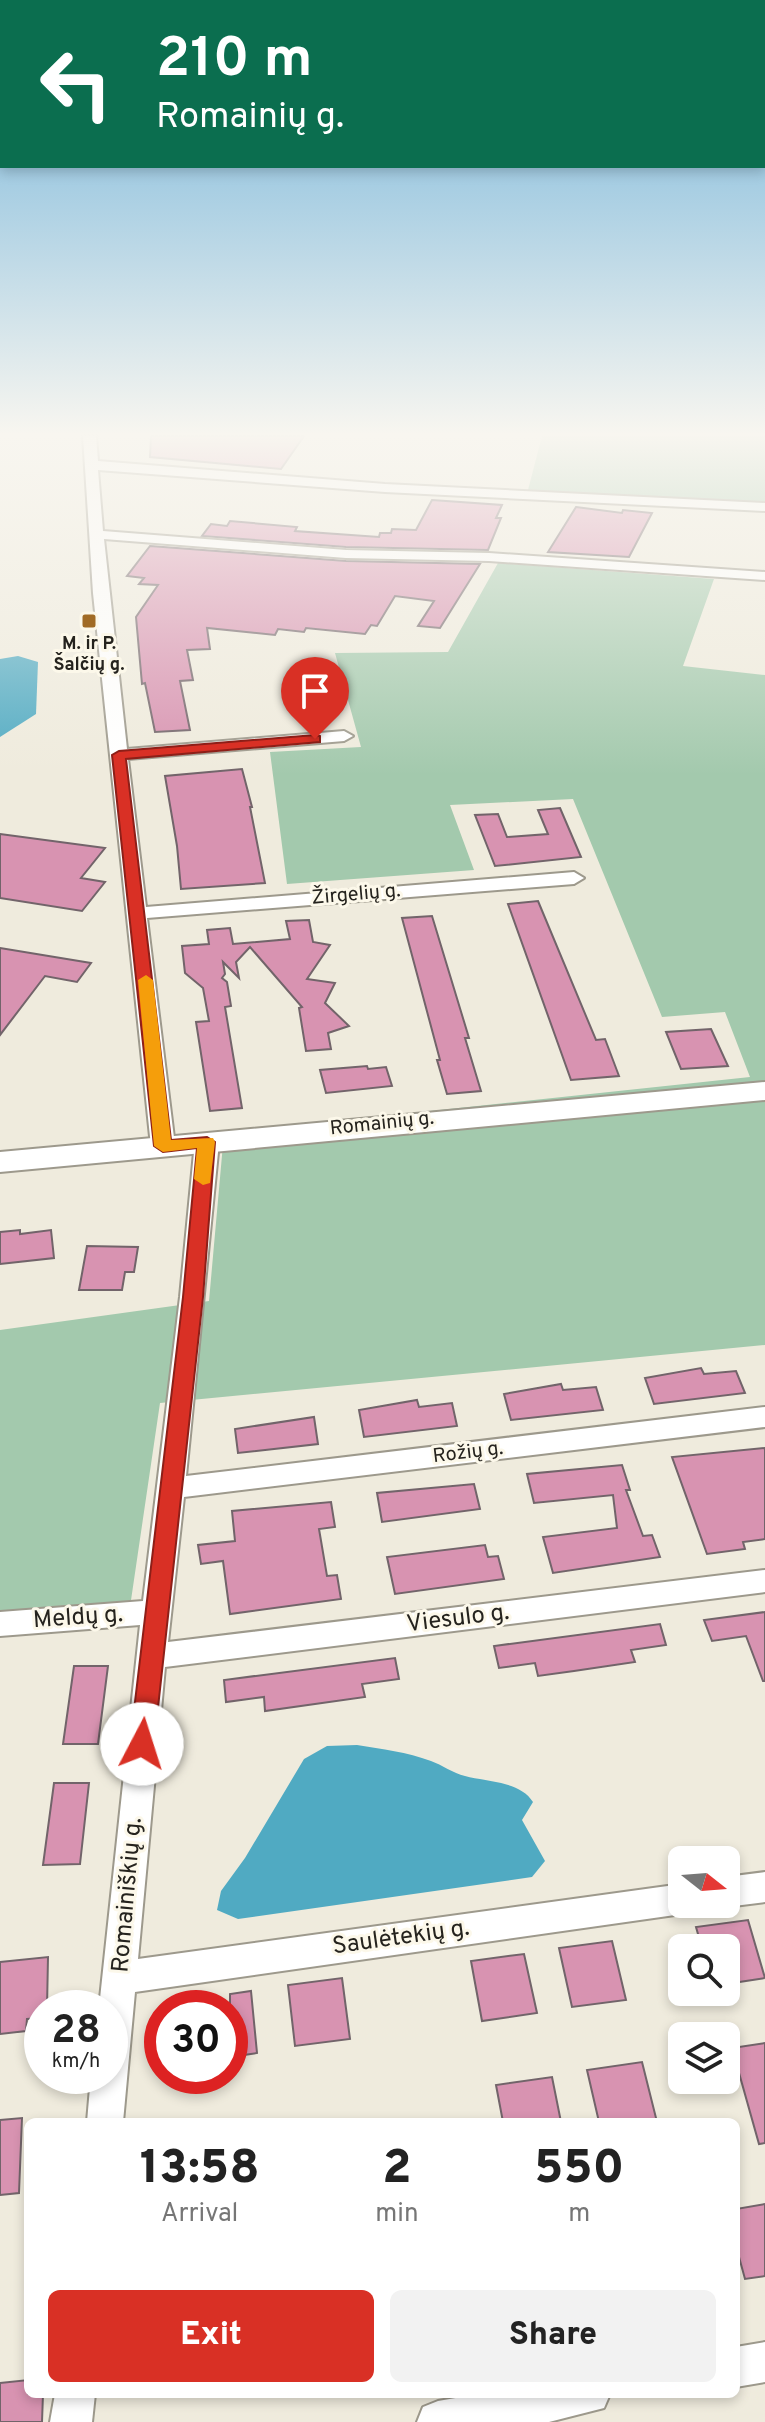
<!DOCTYPE html>
<meta charset="utf-8">
<style>
body{margin:0;font-family:Overpass,sans-serif;background:#f2f2f2;color:#222;height:100vh;display:flex;flex-direction:column;font-size:30px;white-space:nowrap}
*{box-sizing:border-box;margin:0}
p{font-size:26px;color:#767676}
.icon{flex:none;width:44px;height:44px;fill:none;stroke:currentColor;stroke-width:2;stroke-linecap:round;stroke-linejoin:round}
.map{position:relative;flex:1;overflow:hidden}
.drawer{position:absolute;left:24px;top:2118px;width:716px;height:280px;display:flex;flex-direction:column;background:#fff;border-radius:12px;box-shadow:0 4px 12px #0003}
.drawer>*{flex:none}
.guide{position:absolute;left:0px;top:0px;width:766px;height:168px;box-shadow:0 4px 12px #0003;background:#0b6e4f;color:#fff;overflow:hidden}
.needle{width:52px;rotate:107deg}
.buttons{position:absolute;left:668px;top:1846px;display:grid;gap:16px}
.buttons a{display:grid;place-items:center;width:72px;height:72px;border-radius:12px;background:#fff;box-shadow:0 4px 12px #0003;font-size:40px}
.speed{position:absolute;left:24px;top:1990px;display:flex;gap:16px;font-size:40px;font-weight:700;text-align:center}
.speed>*{display:grid;place-content:center;width:104px;height:104px;border-radius:50%;background:#fff;box-shadow:0 4px 12px #0003;line-height:1}
.speed small{font-size:20px;font-weight:400}
.speed .limit{border:12px solid #d22;background:#fff;color:#111}
.pin{position:absolute;display:grid;place-items:center;width:68px;height:68px;color:#fff;margin:-82px -34px;border-radius:50% 50% 50% 0;rotate:-45deg;box-shadow:0 0 8px #0007}
.pin .icon{rotate:45deg}
.me{position:absolute;width:88px;margin:-44px;rotate:5deg;stroke-linejoin:round;filter:drop-shadow(0 0 6px #0008)}
.turn{display:flex;align-items:center;gap:28px;height:168px;padding:0 24px;font-size:36px}
.turn .icon{width:104px;height:104px;stroke-width:2.5}
.turn b{display:block;font-size:56px;line-height:68px}
.eta{display:flex;justify-content:space-evenly;align-items:center;height:136px;text-align:center}
.eta b{font-size:48px;font-weight:800;line-height:56px}
.action{display:flex;gap:16px;margin-top:auto;padding:16px 24px}
.action a{flex:1;height:92px;border-radius:12px;background:#d93025;color:#fff;font-size:32px;font-weight:800;line-height:92px;text-align:center}
.action a+a{background:#f2f2f2;color:#222}
.map>svg:first-child{display:block}
.green{fill:#a3c9ad}
.water{fill:#50aac2}
.building{fill:#d893b1;stroke:#72646a;stroke-width:2}
.lines{fill:none;stroke-linecap:round;stroke-linejoin:round}
.street-casing{stroke:#9d998c;stroke-width:4}
.secondary-casing{stroke:#9d998c;stroke-width:4}
.street{fill:#fff;fill-rule:evenodd}
.secondary{fill:#fff;fill-rule:evenodd}
.route{fill:#d93025;stroke:#8d1f18;stroke-width:2}
.slow{fill:#f59e0b}
.poi-dot{fill:#a16b25;stroke:#fcf8ea;stroke-width:3}
.labels{text-anchor:middle;dominant-baseline:central;stroke-width:6;stroke-linejoin:round;paint-order:stroke}
.far-poi-label{font-size:18px;font-weight:bold;fill:#25231e;stroke:#fcf8ea}
.street-label{font-size:20px;fill:#25231e;stroke:#fcf8ea}
.near-street-label{font-size:24px;fill:#25231e;stroke:#fcf8ea}
</style>
<div class="map">
<svg width="765" height="2422" viewBox="0 0 765 2422">
<rect width="100%" height="100%" fill="#efebdd"/>
<g class="green">
<polygon points="542,436 765,436 765,505 528,490"/>
<polygon points="498,563 714,579 683,666 765,675 765,1345 160,1403 130,1607 0,1616 0,1330 209,1301 224,1133 750,1077 725,1012 662,1017 573,799 450,805 474,870 287,884 270,752 361,747 335,653 448,652"/>
</g>
<g class="water">
<polygon points="18,656 38,662 36,714 0,737 0,659"/>
<path d="M357 1745C382 1749 407 1752 431 1761 442 1765 453 1773 465 1776 487 1782 520 1781 533 1802L522 1820 545 1861 532 1877 238 1919 217 1910 221 1891 245 1858 304 1759 327 1746Z"/>
</g>
<g class="building">
<polygon points="151,436 304,436 281,469 150,457"/>
<polygon points="432,500 502,505 496,518 501,518 488,550 346,547 202,536 211,524 227,526 230,521 297,527 295,531 379,537 380,533 391,533 392,529 416,530"/>
<polygon points="576,507 622,513 623,510 652,513 629,557 548,552"/>
<polygon points="150,546 346,561 480,564 440,628 418,626 434,601 395,596 377,626 371,625 365,634 306,628 304,632 278,629 275,635 207,628 210,649 187,650 193,680 180,681 190,730 155,732 145,683 142,684 136,617 158,585 139,584 144,578 127,576"/>
<polygon points="242,769 252,807 250,807 265,883 181,889 177,846 165,776"/>
<polygon points="560,808 581,857 495,866 475,815 498,814 507,837 548,834 538,810"/>
<polygon points="0,834 105,848 81,878 105,882 82,911 0,898"/>
<polygon points="538,901 596,1040 605,1039 619,1076 571,1080 508,904"/>
<polygon points="432,916 469,1038 465,1038 481,1091 447,1094 437,1060 440,1060 402,918"/>
<polygon points="309,920 313,942 330,945 307,979 335,983 325,1003 349,1026 328,1033 331,1049 306,1051 299,1008 302,1007 250,947 236,962 239,978 223,962 225,974 222,978 227,982 231,1006 225,1007 242,1108 210,1111 196,1022 209,1021 203,988 185,973 182,946 209,944 207,930 230,928 233,944 290,939 286,921"/>
<polygon points="0,948 91,963 77,982 45,976 0,1035"/>
<polygon points="711,1029 728,1066 681,1069 666,1032"/>
<polygon points="367,1066 368,1069 386,1067 392,1086 326,1093 320,1070"/>
<polygon points="20,1230 20,1234 51,1230 54,1258 0,1264 0,1232"/>
<polygon points="87,1246 138,1247 134,1272 125,1272 122,1290 79,1290"/>
<polygon points="701,1368 704,1374 736,1371 745,1393 654,1404 645,1378"/>
<polygon points="561,1384 563,1390 596,1387 603,1410 511,1420 504,1394"/>
<polygon points="417,1400 419,1407 452,1403 457,1426 364,1437 359,1410"/>
<polygon points="314,1417 318,1444 238,1453 235,1429"/>
<polygon points="765,1448 765,1539 743,1542 745,1549 707,1554 672,1457"/>
<polygon points="622,1465 630,1490 626,1490 643,1536 652,1535 660,1557 553,1573 543,1537 617,1528 613,1495 534,1503 527,1474"/>
<polygon points="474,1484 480,1509 382,1522 377,1493"/>
<polygon points="331,1502 335,1527 319,1529 327,1576 337,1575 341,1599 230,1614 223,1561 201,1564 198,1545 235,1541 232,1511"/>
<polygon points="485,1545 488,1557 498,1556 504,1579 395,1594 387,1557"/>
<polygon points="765,1612 765,1681 763,1681 746,1636 712,1641 704,1620"/>
<polygon points="660,1624 666,1645 631,1650 635,1662 574,1671 538,1676 535,1663 499,1668 494,1646"/>
<polygon points="395,1658 399,1679 362,1684 365,1697 265,1711 264,1697 226,1702 224,1680"/>
<polygon points="74,1666 108,1666 98,1744 63,1744"/>
<polygon points="54,1783 89,1783 80,1864 43,1865"/>
<polygon points="748,1920 765,1978 726,1984 726,1948 702,1948 696,1927"/>
<polygon points="612,1941 626,2000 572,2007 559,1948"/>
<polygon points="524,1954 537,2013 482,2021 471,1961"/>
<polygon points="48,1957 47,2008 42,2008 42,2018 27,2019 26,2031 0,2034 0,1962"/>
<polygon points="342,1978 350,2039 295,2046 288,1985"/>
<polygon points="251,1991 257,2053 230,2057 230,1994"/>
<polygon points="765,2043 765,2143 759,2144 732,2048"/>
<polygon points="642,2062 657,2122 599,2122 587,2070"/>
<polygon points="552,2077 561,2122 503,2122 496,2085"/>
<polygon points="22,2118 19,2193 0,2195 0,2120"/>
<polygon points="765,2204 765,2276 745,2279 736,2246 736,2209"/>
<polygon points="28,2380 28,2394 43,2394 42,2422 0,2422 0,2383"/>
</g>
<g class="lines">
<g class="street-casing">
<g id="street">
<polygon points="83,436 96,436 98,461 385,484 765,503 765,511 385,492 98,470 103,531 346,550 489,553 765,572 765,580 489,561 346,558 104,539 127,749 344,731 353,736 344,741 128,759 146,907 574,872 584,878 574,884 147,918 175,1146 171,1151 155,1151 151,1146 93,593"/>
<polygon points="207,1135 215,1137 219,1142 186,1476 765,1407 765,1427 184,1497 168,1642 765,1570 765,1592 165,1667 138,1959 682,1884 682,1904 697,1904 694,1910 682,1914 135,1992 123,2122 87,2122 91,2076 110,2076 110,2008 99,2008 140,1625 0,1636 0,1612 143,1601 180,1297 195,1142 199,1137"/>
<polygon points="765,1872 765,1902 726,1907 718,1904 726,1904 726,1877"/>
<polygon points="765,2342 765,2382 736,2387 736,2347"/>
<polygon points="55,2394 95,2394 92,2422 50,2422"/>
<polygon points="479,2394 610,2394 604,2408 549,2422 417,2422 423,2407 438,2401"/>
</g>
</g>
<g class="secondary-casing">
<polygon id="secondary" points="765,1082 765,1100 0,1172 0,1152"/>
</g>
<use href="#street" class="street"/>
<use href="#secondary" class="secondary"/>
</g>
<linearGradient id="sky" x2="0" y2="1"><stop stop-color="#6bb0d9"/><stop offset="0.56" stop-color="#f8f6f0"/><stop offset="1" stop-color="#f8f6f0" stop-opacity="0"/></linearGradient>
<rect width="765" height="775" fill="url(#sky)"/>
<polygon class="route" points="315,735 320,736 320,742 126,759 171,1140 207,1137 215,1142 203,1297 154,1744 151,1751 142,1754 134,1751 130,1744 183,1297 197,1148 163,1152 154,1146 112,755 119,751"/>
<polygon class="slow" points="146,975 153,980 171,1140 213,1138 215,1142 210,1183 203,1185 194,1179 197,1148 163,1152 154,1146 138,980"/>
<rect class="poi-dot" x="81" y="613" width="16" height="16" rx="4"/>
<g class="labels">
<g class="far-poi-label">
<text x="89" y="644">M. ir P.<tspan x="89" dy="21">Šalčių g.</tspan></text>
</g>
<g class="street-label">
<text transform="translate(356 895) rotate(-5)">Žirgelių g.</text>
<text transform="translate(382 1124) rotate(-6)">Romainių g.</text>
<text transform="translate(468 1453) rotate(-7)">Rožių g.</text>
</g>
<g class="near-street-label">
<text transform="translate(78 1618) rotate(-4)">Meldų g.</text>
<text transform="translate(458 1619) rotate(-7)">Viesulo g.</text>
<text transform="translate(128 1895) rotate(-85)">Romainiškių g.</text>
<text transform="translate(401 1938) rotate(-8)">Saulėtekių g.</text>
</g>
</g>
</svg>
<div class="buttons">
<a><svg class="needle" viewBox="-14 -14 28 28"><path d="M0-13l5 13h-10z" fill="#e53935"/><path d="M0 13l5-13h-10z" fill="#767676"/></svg></a>
<a><svg class="icon" aria-label="search" viewBox="0 0 24 24"><circle cx="10" cy="10" r="6"/><path d="M15 15l6 6"/></svg></a>
<a><svg class="icon" aria-label="layers" viewBox="0 0 24 24"><path d="M12 4l9 5-9 5-9-5zM3 14l9 5 9-5"/></svg></a>
</div>
<div class="speed"><div>28<small>km/h</small></div><div class="limit">30</div></div>
<div class="pin" style="left:315px;top:739px;background:#d93025"><svg class="icon" aria-label="arrive" viewBox="0 0 24 24"><path d="M6 21V4h12l-3 4 3 4H6"/></svg></div>
<svg class="me" style="left:142px;top:1744px" viewBox="-20 -20 40 40"><circle r="19" fill="#fff"/><path d="M0-13L10 11 0 6-10 11z" fill="#d93025"/></svg>
<div class="guide">
<div class="turn"><svg class="icon" aria-label="left" viewBox="0 0 24 24"><path d="M17 20v-9H6M10 6l-5 5 5 5"/></svg><div><b>210 m</b>Romainių g.</div></div>
</div>
<section class="drawer">
<div class="eta">
<div><b>13:58</b><p>Arrival</p></div>
<div><b>2</b><p>min</p></div>
<div><b>550</b><p>m</p></div>
</div>
<div class="action"><a>Exit</a><a>Share</a></div>
</section>
</div>
